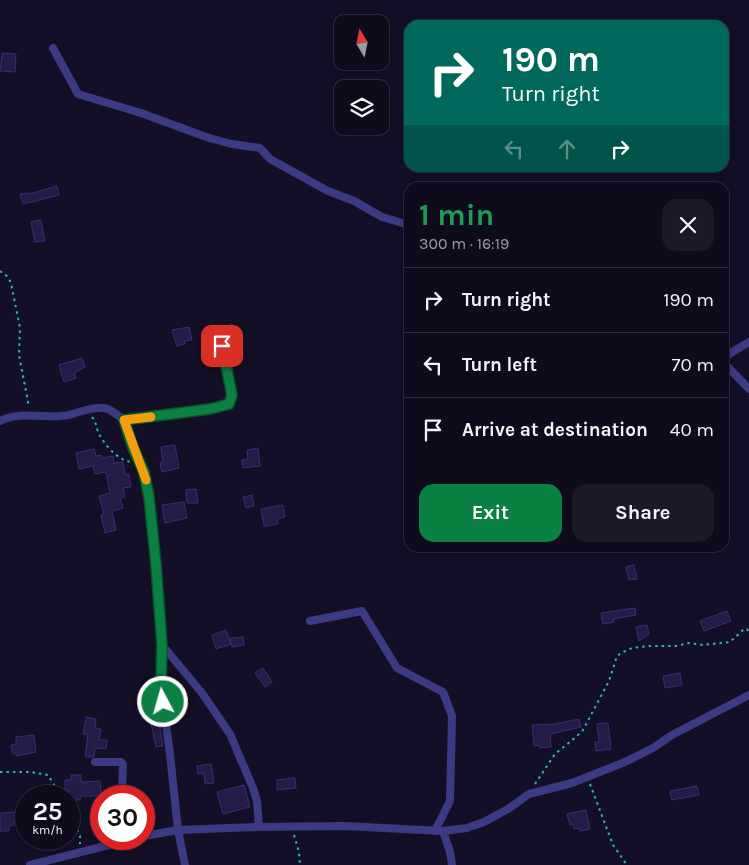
<!DOCTYPE html>
<meta charset="utf-8">
<style>
body{margin:0;font-family:Karla,sans-serif;background:#1c1929;color:#f1f3f6;height:100vh;display:flex;flex-direction:column;font-size:19px;white-space:nowrap}
*{box-sizing:border-box;margin:0}
p{font-size:16px;color:#9b9ba3}
.icon{flex:none;width:28px;height:28px;fill:none;stroke:currentColor;stroke-width:2;stroke-linecap:round;stroke-linejoin:round}
.map{position:relative;flex:1;overflow:hidden}
.details{position:absolute;left:404px;top:182px;width:325px;height:370px;display:flex;flex-direction:column;background:#0e0b1c;border-radius:15px;box-shadow:0 2px 8px #0003,0 0 0 1px #2e2b3b}
.details>*{flex:none}
.guide{position:absolute;left:404px;top:20px;width:325px;height:152px;border-radius:15px;box-shadow:0 2px 8px #0003,0 0 0 1px #2e2b3b;background:#00695c;color:#fff;overflow:hidden}
.needle{width:32px;rotate:350deg}
.tools{position:absolute;left:334px;top:15px;display:grid;gap:10px}
.tools a{display:grid;place-items:center;width:55px;height:55px;border-radius:10px;background:#0e0b1c;box-shadow:0 2px 8px #0003,0 0 0 1px #2e2b3b;font-size:25px}
.speed{position:absolute;left:15px;top:785px;display:flex;gap:10px;font-size:25px;font-weight:700;text-align:center}
.speed>*{display:grid;place-content:center;width:65px;height:65px;border-radius:50%;background:#0e0b1c;box-shadow:0 2px 8px #0003,0 0 0 1px #2e2b3b;line-height:1}
.speed small{font-size:12px;font-weight:400}
.speed .limit{border:8px solid #d22;background:#fff;color:#111}
.pin{position:absolute;display:grid;place-items:center;width:42px;height:42px;color:#fff;margin:-21px;border-radius:10px;box-shadow:0 2px 8px #0006}
.me{position:absolute;width:55px;margin:-28px;rotate:354deg;stroke-linejoin:round;filter:drop-shadow(0 0 4px #0008)}
.turn{display:flex;align-items:center;gap:18px;height:105px;padding:0 15px;font-size:22px}
.turn .icon{width:65px;height:65px;stroke-width:2.5}
.turn b{display:block;font-size:35px;line-height:42px}
.lanes{display:flex;align-items:center;height:48px;padding:0 15px;background:#0003;justify-content:center;gap:25px;direction:ltr}
.lanes .off{opacity:.35}
.round{display:grid;place-items:center;flex:none;width:52px;height:52px;border-radius:15px;background:#1c1929}
.summary{display:flex;align-items:center;justify-content:space-between;height:85px;padding:0 15px}
h1{font-size:30px;font-weight:700;line-height:38px;color:#1e9e55}
.primary-button{display:flex;gap:10px;margin-top:auto;padding:10px 15px}
.primary-button a{flex:1;height:58px;border-radius:15px;background:#0b8043;color:#fff;font-size:20px;font-weight:700;line-height:58px;text-align:center}
.primary-button a+a{background:#1c1929;color:#f1f3f6}
ul{padding:0;list-style:none}
li{display:flex;align-items:center;gap:15px;height:65px;padding:0 15px;border-top:1px solid #2e2b3b}
li div{flex:1}
li b{display:block;font-size:19px}
li em{font-style:normal}
.map>svg:first-child{display:block}
.building{fill:#241b47;stroke:#3b2d73}
.lines{fill:none;stroke-linecap:round;stroke-linejoin:round}
.path{stroke:#2fb8b0;stroke-width:2;stroke-dasharray:2.5 4;stroke-linecap:butt}
.minor{stroke:#3d3a85;stroke-width:8}
.route-casing{stroke:#07532c;stroke-width:12}
.route{stroke:#0b8043;stroke-width:9}
.slow{stroke:#f59e0b;stroke-width:9}
</style>
<div class="map">
<svg width="749" height="865" viewBox="0 0 749 865">
<rect width="100%" height="100%" fill="#130f26"/>
<g class="building">
<polygon points="2,53 16,54 15,72 0,71"/>
<polygon points="57,186 59,195 23,204 20,194 33,193"/>
<polygon points="41,220 45,241 35,242 31,222"/>
<polygon points="232,324 243,354 230,358 227,344 222,337 221,338 218,329"/>
<polygon points="189,327 192,340 184,341 185,344 177,346 172,330"/>
<polygon points="82,358 85,367 74,373 76,378 64,382 59,365"/>
<polygon points="175,445 179,468 162,472 160,463 163,462 161,447"/>
<polygon points="258,448 260,466 243,468 242,460 248,459 247,450"/>
<polygon points="94,449 96,456 101,455 102,458 113,456 114,463 123,462 125,474 129,474 131,487 123,488 125,497 120,498 123,508 112,511 116,530 105,533 101,515 104,514 99,496 110,493 106,472 95,474 93,466 79,469 76,453"/>
<polygon points="196,489 198,503 187,503 186,490"/>
<polygon points="252,495 254,506 246,508 243,497"/>
<polygon points="184,502 187,518 165,523 162,505"/>
<polygon points="283,505 285,517 277,519 278,524 264,526 261,509"/>
<polygon points="634,565 637,579 629,580 626,567"/>
<polygon points="635,608 636,615 613,619 614,622 603,624 601,613"/>
<polygon points="727,611 731,621 704,631 700,621"/>
<polygon points="647,625 649,634 639,641 636,627"/>
<polygon points="226,630 231,644 216,649 212,635"/>
<polygon points="243,637 244,645 232,647 230,638"/>
<polygon points="263,668 272,682 265,687 255,673"/>
<polygon points="680,673 682,685 665,688 663,676"/>
<polygon points="158,707 159,715 158,715 163,746 156,747 148,709"/>
<polygon points="86,717 96,719 95,728 101,729 99,740 107,740 106,749 95,748 94,757 85,757 88,734 83,734"/>
<polygon points="579,719 581,727 550,734 551,747 540,748 539,745 534,746 532,725 549,724 549,725"/>
<polygon points="608,723 611,749 596,751 595,742 599,742 597,724"/>
<polygon points="34,735 36,752 16,756 16,753 13,754 11,745 16,744 16,737"/>
<polygon points="211,764 214,783 205,784 204,773 198,774 197,766"/>
<polygon points="71,775 81,775 81,782 100,781 101,796 81,796 80,800 69,800 69,790 65,790 65,780 71,780"/>
<polygon points="295,778 296,788 277,790 277,780"/>
<polygon points="244,785 250,807 223,814 217,792"/>
<polygon points="697,786 699,795 672,800 670,791"/>
<polygon points="586,810 590,829 580,831 579,828 574,829 573,824 570,825 567,814"/>
<polygon points="18,812 18,821 14,821 14,825 9,826 9,831 0,831 0,813"/>
</g>
<g class="lines">
<g class="path">
<polyline points="0,271 8,277 11,283 20,328 19,355 29,407"/>
<path d="M92 417C96 422 96 426 98 432 104 444 117 460 131 462"/>
<polyline points="0,772 31,772 48,775 61,796"/>
<polyline points="535,784 555,754 576,737 583,730 609,681 617,656 621,653 632,648 649,646 676,646 689,643 703,645 730,642 744,629 747,629 749,633"/>
<polyline points="590,784 613,845 627,865"/>
<polyline points="69,812 80,836 80,844"/>
<polyline points="294,835 299,852 300,865"/>
</g>
<g class="minor">
<polyline points="53,48 78,94 141,113 209,138 232,144 260,148 270,159 328,191 354,201 382,217 409,225"/>
<polyline points="724,357 749,342"/>
<polyline points="724,363 749,389"/>
<polyline points="124,420 133,448 144,472 149,497 156,565 162,645 161,687 170,754 178,830 185,865"/>
<path d="M0 421C19 411 42 418 62 416 75 415 91 406 104 408 113 409 119 419 128 420L223 406 231 400 232 395 222 346"/>
<polyline points="310,621 362,611 397,668 443,692 452,716 450,801 435,831"/>
<polyline points="162,645 202,693 230,734 253,788 257,801 259,827"/>
<polyline points="95,762 121,762 123,764 122,796"/>
<polyline points="443,831 450,852 452,865"/>
<polyline points="144,836 178,830 259,827 344,826 443,831 467,828 484,822 508,809 529,794 572,783 625,762 653,748 672,735 749,695"/>
<polyline points="30,865 133,839"/>
</g>
</g>
<g class="lines">
<g class="route-casing">
<polyline id="route" points="163,702 161,687 162,645 156,565 149,497 144,472 133,448 124,420 210,409 229,404 232,395 222,346"/>
</g>
<use href="#route" class="route"/>
<polyline class="slow" points="146,480 124,420 151,417"/>
</g>
</svg>
<div class="tools">
<a><svg class="needle" viewBox="-14 -14 28 28"><path d="M0-13l5 13h-10z" fill="#e53935"/><path d="M0 13l5-13h-10z" fill="#9b9ba3"/></svg></a>
<a><svg class="icon" aria-label="layers" viewBox="0 0 24 24"><path d="M12 4l9 5-9 5-9-5zM3 14l9 5 9-5"/></svg></a>
</div>
<div class="speed"><div>25<small>km/h</small></div><div class="limit">30</div></div>
<div class="pin" style="left:222px;top:346px;background:#d93025"><svg class="icon" aria-label="arrive" viewBox="0 0 24 24"><path d="M6 21V4h12l-3 4 3 4H6"/></svg></div>
<svg class="me" style="left:163px;top:702px" viewBox="-20 -20 40 40"><circle r="17" fill="#0b8043" stroke="#fff" stroke-width="3"/><path d="M0-11L8 9 0 5-8 9z" fill="#fff"/></svg>
<div class="guide">
<div class="turn"><svg class="icon" aria-label="right" viewBox="0 0 24 24"><path d="M7 20v-9h11M14 6l5 5-5 5"/></svg><div><b>190 m</b>Turn right</div></div>
<div class="lanes"><svg class="icon off" aria-label="left" viewBox="0 0 24 24"><path d="M17 20v-9H6M10 6l-5 5 5 5"/></svg><svg class="icon off" aria-label="ahead" viewBox="0 0 24 24"><path d="M12 20V5M6 11l6-6 6 6"/></svg><svg class="icon" aria-label="right" viewBox="0 0 24 24"><path d="M7 20v-9h11M14 6l5 5-5 5"/></svg></div>
</div>
<section class="details">
<div class="summary"><div><h1>1 min</h1><p>300 m · 16:19</p></div><a class="round"><svg class="icon" aria-label="close" viewBox="0 0 24 24"><path d="M6 6l12 12M18 6L6 18"/></svg></a></div>
<ul>
<li><svg class="icon" aria-label="right" viewBox="0 0 24 24"><path d="M7 20v-9h11M14 6l5 5-5 5"/></svg><div><b>Turn right</b></div><em>190 m</em></li>
<li><svg class="icon" aria-label="left" viewBox="0 0 24 24"><path d="M17 20v-9H6M10 6l-5 5 5 5"/></svg><div><b>Turn left</b></div><em>70 m</em></li>
<li><svg class="icon" aria-label="arrive" viewBox="0 0 24 24"><path d="M6 21V4h12l-3 4 3 4H6"/></svg><div><b>Arrive at destination</b></div><em>40 m</em></li>
</ul>
<div class="primary-button"><a>Exit</a><a>Share</a></div>
</section>
</div>
